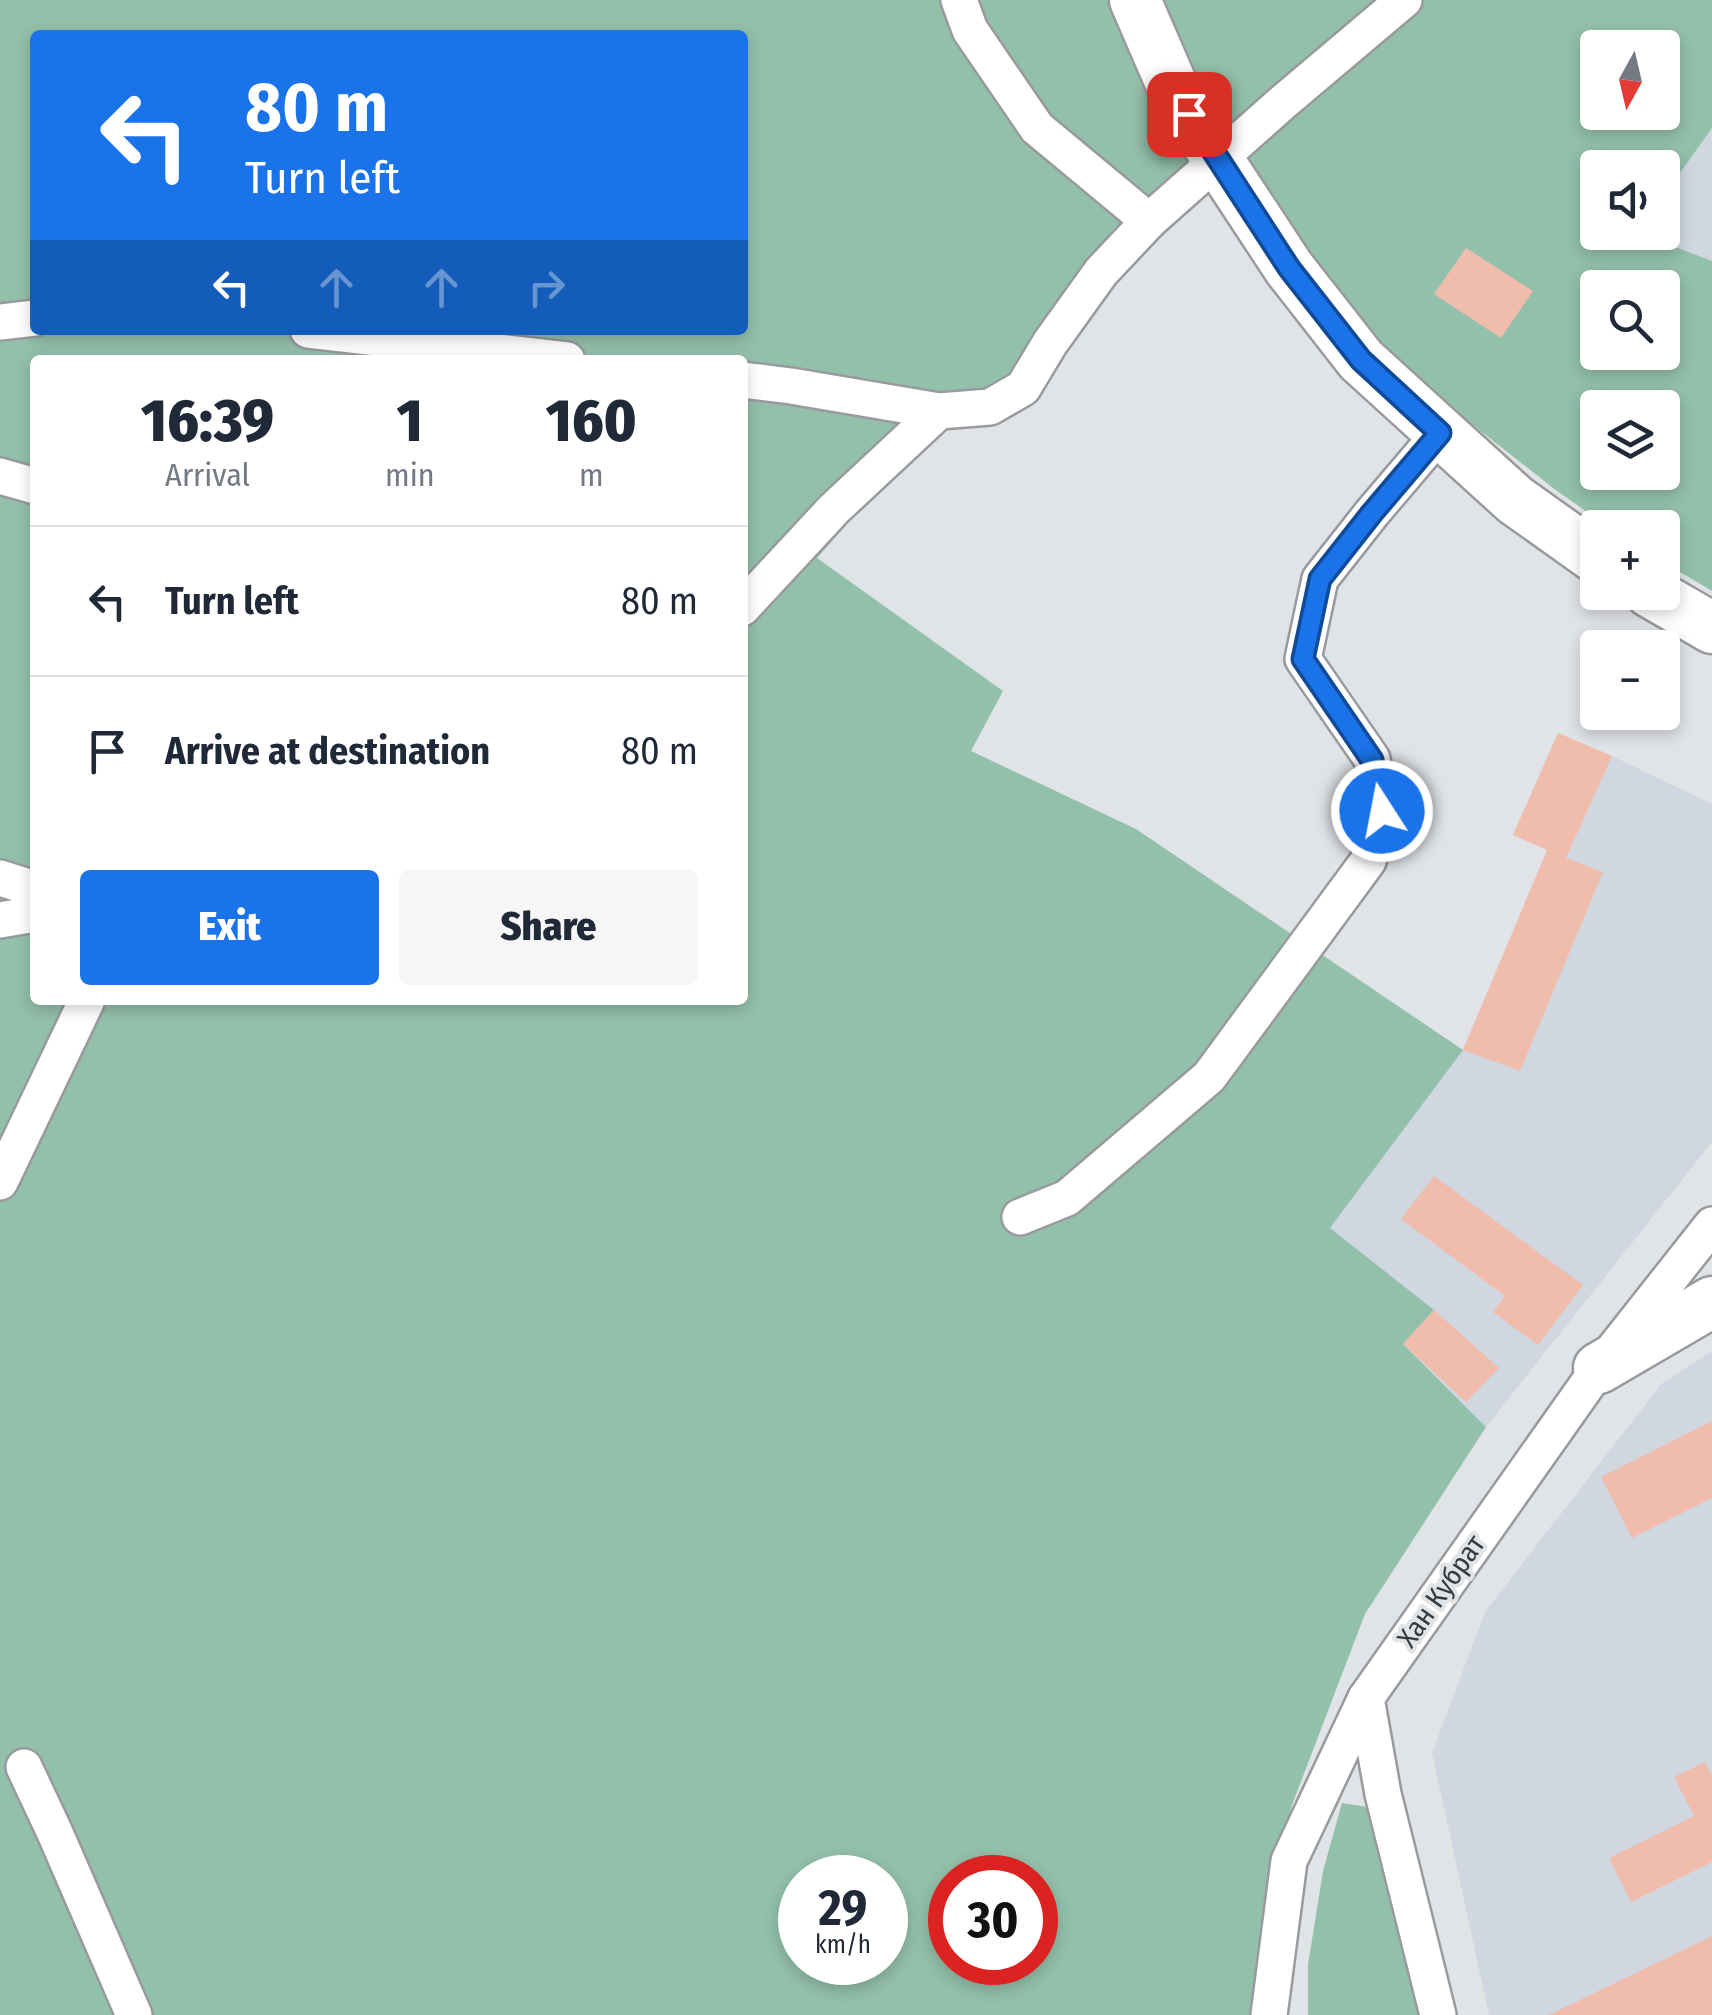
<!DOCTYPE html>
<meta charset="utf-8">
<style>
body{margin:0;font-family:"Fira Sans Condensed",sans-serif;background:#f6f6f7;color:#1f2937;height:100vh;display:flex;flex-direction:column;font-size:38px;white-space:nowrap}
*{box-sizing:border-box;margin:0}
p{font-size:32px;color:#747a83}
.icon{flex:none;width:55px;height:55px;fill:none;stroke:currentColor;stroke-width:2;stroke-linecap:round;stroke-linejoin:round}
.map{position:relative;flex:1;overflow:hidden}
.drawer{position:absolute;left:30px;top:355px;width:718px;height:650px;display:flex;flex-direction:column;background:#fff;border-radius:10px;box-shadow:0 5px 15px #0003}
.drawer>*{flex:none}
.guide{position:absolute;left:30px;top:30px;width:718px;height:305px;border-radius:10px;box-shadow:0 5px 15px #0003;background:#1a73e8;color:#fff;overflow:hidden}
.needle{width:65px;rotate:188deg}
.controls{position:absolute;left:1580px;top:30px;display:grid;gap:20px}
.controls a{display:grid;place-items:center;width:100px;height:100px;border-radius:10px;background:#fff;box-shadow:0 5px 15px #0003;font-size:50px}
.speed{position:absolute;left:778px;top:1855px;display:flex;gap:20px;font-size:50px;font-weight:700;text-align:center}
.speed>*{display:grid;place-content:center;width:130px;height:130px;border-radius:50%;background:#fff;box-shadow:0 5px 15px #0003;line-height:1}
.speed small{font-size:25px;font-weight:400}
.speed .limit{border:15px solid #d22;background:#fff;color:#111}
.pin{position:absolute;display:grid;place-items:center;width:85px;height:85px;color:#fff;margin:-42px;border-radius:20px;box-shadow:0 5px 15px #0006}
.me{position:absolute;width:110px;margin:-55px;rotate:349deg;stroke-linejoin:round;filter:drop-shadow(0 0 8px #0008)}
.turn{display:flex;align-items:center;gap:35px;height:210px;padding:0 50px;font-size:45px}
.turn .icon{width:130px;height:130px;stroke-width:2.5}
.turn b{display:block;font-size:70px;line-height:85px}
.lanes{display:flex;align-items:center;height:95px;padding:0 50px;background:#0003;justify-content:center;gap:50px;direction:ltr}
.lanes .off{opacity:.35}
.eta{display:flex;justify-content:space-evenly;align-items:center;height:170px;text-align:center}
.eta b{font-size:60px;font-weight:800;line-height:70px}
.action{display:flex;gap:20px;margin-top:auto;padding:20px 50px}
.action a{flex:1;height:115px;border-radius:10px;background:#1a73e8;color:#fff;font-size:40px;font-weight:800;line-height:115px;text-align:center}
.action a+a{background:#f6f6f7;color:#1f2937}
ul{padding:0;list-style:none}
li{display:flex;align-items:center;gap:30px;height:150px;padding:0 50px;border-top:2px solid #e0e1e3}
li div{flex:1}
li b{display:block;font-size:38px}
li em{font-style:normal}
.map>svg:first-child{display:block}
.built{fill:#d0d7e1}
.green{fill:#93c0ab;fill-rule:evenodd}
.building{fill:#f0bcac}
.lines{fill:none;stroke-linecap:round;stroke-linejoin:round}
.street-casing{stroke:#989a9d;stroke-width:40}
.secondary-casing{stroke:#989a9d;stroke-width:55}
.street{stroke:#fff;stroke-width:35}
.secondary{stroke:#fff;stroke-width:50}
.route-casing{stroke:#114b97;stroke-width:25}
.route{stroke:#1a73e8;stroke-width:18}
.labels{text-anchor:middle;dominant-baseline:central;stroke-width:8;stroke-linejoin:round;paint-order:stroke}
.street-label{font-size:28px;fill:#38393b;stroke:#e1e4e7}
</style>
<div class="map">
<svg width="1712" height="2015" viewBox="0 0 1712 2015">
<rect width="100%" height="100%" fill="#e1e4e7"/>
<g class="built">
<polygon points="1712,128 1712,261 1639,233 1662,232 1663,197"/>
<polygon points="1558,733 1612,756 1712,804 1712,1142 1486,1427 1403,1344 1433,1311 1330,1228 1463,1049 1548,850 1513,835"/>
<polygon points="1712,1351 1712,2015 1489,2015 1432,1753 1485,1612 1661,1384"/>
</g>
<g class="green">
<path d="M0 0H1712V128L1663 197 1662 168H1598V232L1639 233 1712 261V591L1663 562 1662 528 1609 527 1557 491 1431 392 1377 339 1321 272 1254 165 1137 238 1046 373 932 428 817 558 1003 691 971 751 1136 829 1463 1050 1330 1228 1434 1310 1403 1344 1486 1427 1365 1614 1292 1805 1272 1903 1261 2015H0ZM35 35H742V330H35ZM1598 48H1662V112H1598ZM1598 288H1662V352H1598ZM35 360H742V1000H35ZM1598 408H1662V472H1598ZM800 1878H885V1962H800ZM950 1878H1035V1962H950Z"/>
<polygon points="1342,1803 1368,1807 1419,2015 1308,2015 1308,1965 1323,1871"/>
</g>
<g class="building">
<polygon points="1466,248 1533,291 1501,338 1434,294"/>
<polygon points="1558,733 1612,756 1566,858 1603,872 1520,1071 1463,1050 1547,850 1513,835"/>
<polygon points="1434,1176 1583,1285 1538,1345 1493,1312 1505,1296 1401,1219"/>
<polygon points="1434,1310 1499,1368 1466,1402 1403,1344"/>
<polygon points="1712,1421 1712,1498 1632,1538 1601,1477"/>
<polygon points="1705,1762 1712,1776 1712,1862 1631,1902 1609,1858 1694,1816 1674,1777"/>
<polygon points="1712,1936 1712,2015 1549,2015"/>
</g>
<g class="lines">
<g class="street-casing">
<g id="street">
<polyline points="959,0 970,30 1037,128 1149,221"/>
<polyline points="0,322 35,318"/>
<polyline points="308,330 567,360"/>
<polyline points="742,380 791,386 939,411 990,407 1023,388 1050,343 1101,272 1149,221 1282,103 1404,0"/>
<polyline points="0,476 35,486"/>
<polyline points="742,608 834,509 939,411"/>
<polyline points="0,878 35,889"/>
<polyline points="0,920 35,914"/>
<polyline points="0,1182 87,1000"/>
<polyline points="1020,1217 1067,1198 1209,1077 1368,861 1382,811 1372,759 1303,659 1320,579 1372,513 1440,433"/>
<polyline points="24,1767 55,1833 134,2015"/>
<polyline points="1269,2015 1289,1861 1366,1698"/>
<polyline points="1438,2015 1383,1794 1366,1698 1599,1368 1712,1225"/>
</g>
</g>
<g class="secondary-casing">
<g id="secondary">
<polyline points="1135,0 1174,90 1218,160 1289,268 1361,360 1515,500 1598,559"/>
<polyline points="1650,592 1712,628"/>
<polyline points="1599,1368 1712,1302"/>
</g>
</g>
<use href="#street" class="street"/>
<use href="#secondary" class="secondary"/>
</g>
<g class="lines">
<g class="route-casing">
<polyline id="route" points="1189,114 1289,268 1361,360 1440,433 1372,513 1320,579 1303,659 1372,760 1382,811"/>
</g>
<use href="#route" class="route"/>
</g>
<g class="labels">
<g class="street-label">
<text transform="translate(1441 1591) rotate(-55)">Хан Кубрат</text>
</g>
</g>
</svg>
<div class="controls">
<a><svg class="needle" viewBox="-14 -14 28 28"><path d="M0-13l5 13h-10z" fill="#e53935"/><path d="M0 13l5-13h-10z" fill="#747a83"/></svg></a>
<a><svg class="icon" aria-label="sound" viewBox="0 0 24 24"><path d="M4 9h4l5-4v14l-5-4H4zM17 9q2 3 0 6"/></svg></a>
<a><svg class="icon" aria-label="search" viewBox="0 0 24 24"><circle cx="10" cy="10" r="6"/><path d="M15 15l6 6"/></svg></a>
<a><svg class="icon" aria-label="layers" viewBox="0 0 24 24"><path d="M12 4l9 5-9 5-9-5zM3 14l9 5 9-5"/></svg></a>
<a>+</a>
<a>−</a>
</div>
<div class="speed"><div>29<small>km/h</small></div><div class="limit">30</div></div>
<div class="pin" style="left:1189px;top:114px;background:#d93025"><svg class="icon" aria-label="arrive" viewBox="0 0 24 24"><path d="M6 21V4h12l-3 4 3 4H6"/></svg></div>
<svg class="me" style="left:1382px;top:811px" viewBox="-20 -20 40 40"><circle r="17" fill="#1a73e8" stroke="#fff" stroke-width="3"/><path d="M0-11L8 9 0 5-8 9z" fill="#fff"/></svg>
<div class="guide">
<div class="turn"><svg class="icon" aria-label="left" viewBox="0 0 24 24"><path d="M17 20v-9H6M10 6l-5 5 5 5"/></svg><div><b>80 m</b>Turn left</div></div>
<div class="lanes"><svg class="icon" aria-label="left" viewBox="0 0 24 24"><path d="M17 20v-9H6M10 6l-5 5 5 5"/></svg><svg class="icon off" aria-label="ahead" viewBox="0 0 24 24"><path d="M12 20V5M6 11l6-6 6 6"/></svg><svg class="icon off" aria-label="ahead" viewBox="0 0 24 24"><path d="M12 20V5M6 11l6-6 6 6"/></svg><svg class="icon off" aria-label="right" viewBox="0 0 24 24"><path d="M7 20v-9h11M14 6l5 5-5 5"/></svg></div>
</div>
<section class="drawer">
<div class="eta">
<div><b>16:39</b><p>Arrival</p></div>
<div><b>1</b><p>min</p></div>
<div><b>160</b><p>m</p></div>
</div>
<ul>
<li><svg class="icon" aria-label="left" viewBox="0 0 24 24"><path d="M17 20v-9H6M10 6l-5 5 5 5"/></svg><div><b>Turn left</b></div><em>80 m</em></li>
<li><svg class="icon" aria-label="arrive" viewBox="0 0 24 24"><path d="M6 21V4h12l-3 4 3 4H6"/></svg><div><b>Arrive at destination</b></div><em>80 m</em></li>
</ul>
<div class="action"><a>Exit</a><a>Share</a></div>
</section>
</div>
